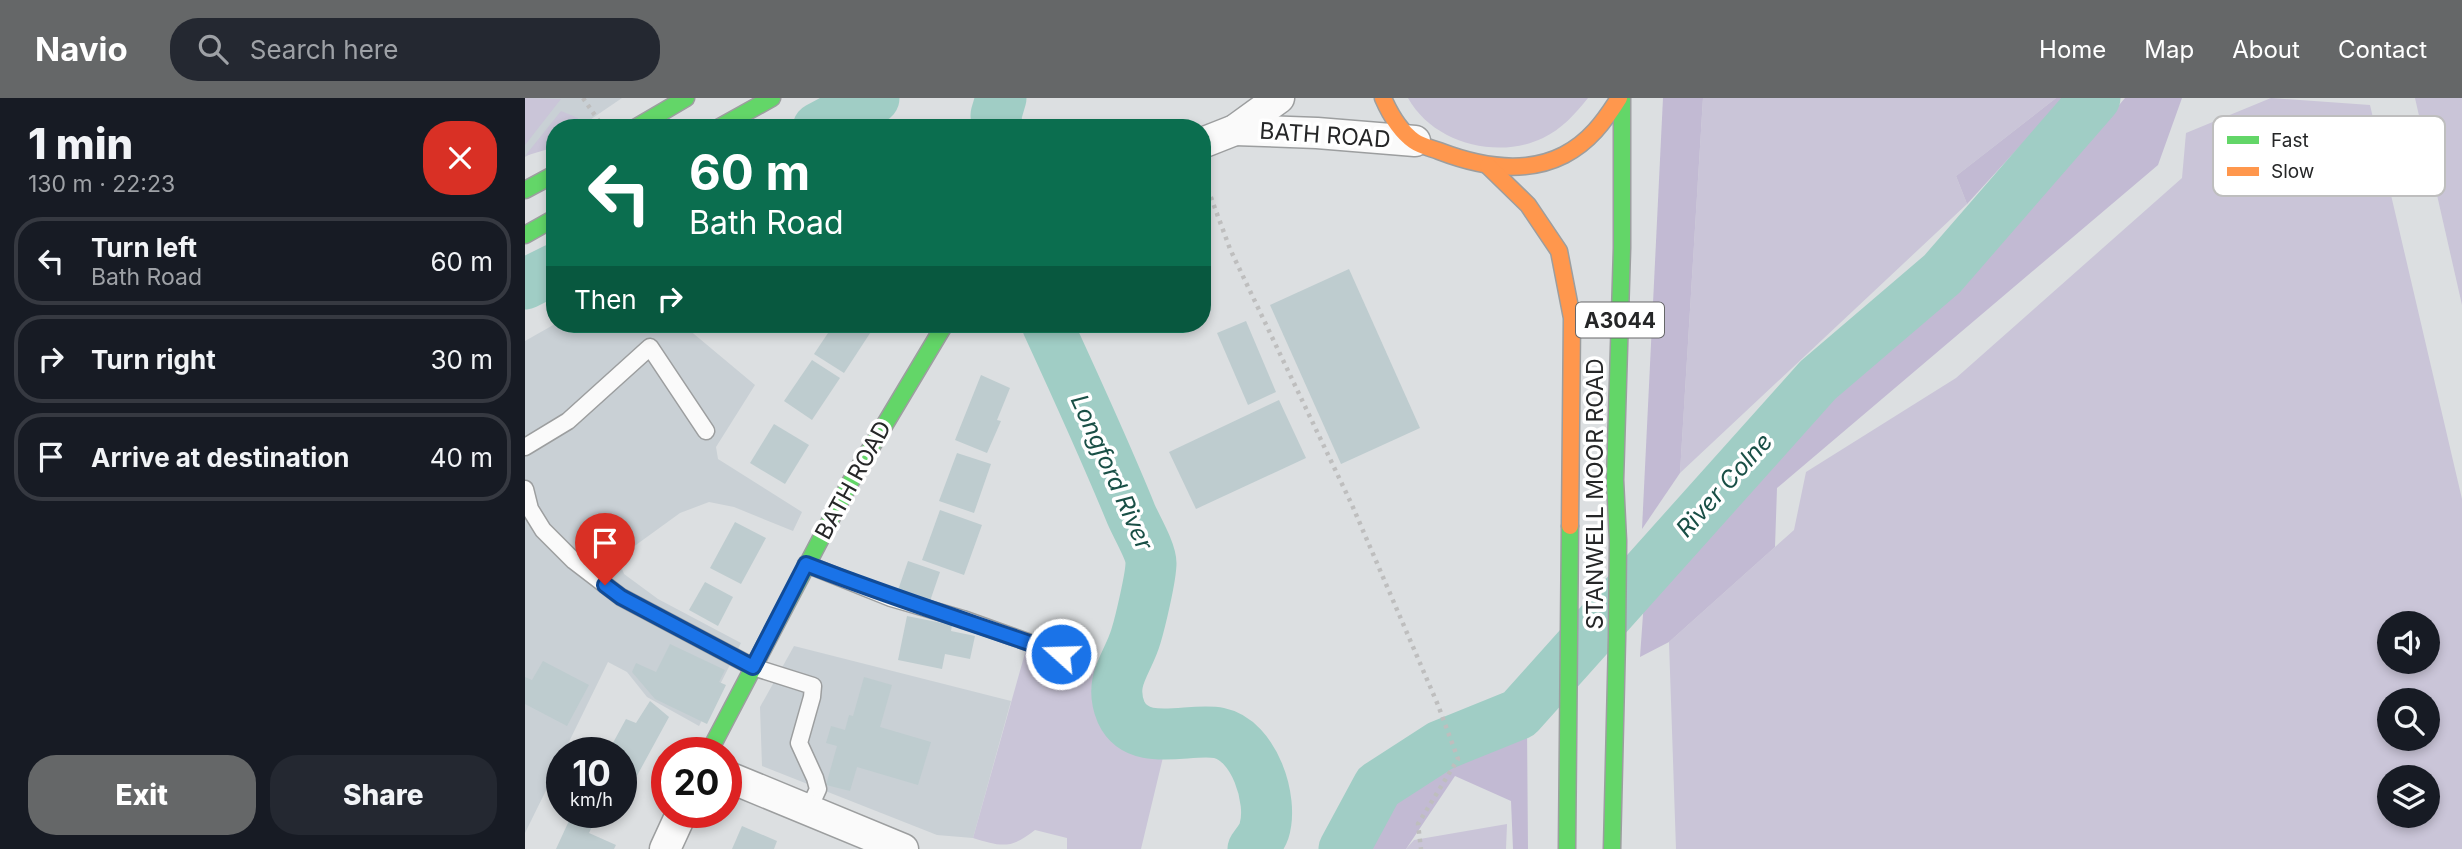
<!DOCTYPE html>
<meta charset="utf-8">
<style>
body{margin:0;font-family:Inter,sans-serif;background:#242831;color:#f1f3f6;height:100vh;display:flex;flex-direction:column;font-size:26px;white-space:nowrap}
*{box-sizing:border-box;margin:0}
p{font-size:23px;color:#9ea1a6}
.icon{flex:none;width:38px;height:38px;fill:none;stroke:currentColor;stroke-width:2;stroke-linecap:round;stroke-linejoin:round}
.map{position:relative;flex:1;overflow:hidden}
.side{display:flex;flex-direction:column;background:#171b24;width:525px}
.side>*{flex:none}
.top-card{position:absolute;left:21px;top:21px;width:665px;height:214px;border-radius:28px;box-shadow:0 4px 10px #0003;background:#0b6e4f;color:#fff;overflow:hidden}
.buttons{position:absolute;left:1852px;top:513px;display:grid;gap:14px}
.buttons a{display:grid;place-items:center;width:63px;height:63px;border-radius:50%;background:#171b24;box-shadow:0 4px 10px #0003;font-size:35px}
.speed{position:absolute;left:21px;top:639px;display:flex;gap:14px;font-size:35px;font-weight:700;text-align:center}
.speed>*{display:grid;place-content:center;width:91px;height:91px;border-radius:50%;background:#171b24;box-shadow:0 4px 10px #0003;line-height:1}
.speed small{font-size:18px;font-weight:400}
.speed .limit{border:10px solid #d22;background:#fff;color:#111}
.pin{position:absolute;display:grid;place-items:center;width:60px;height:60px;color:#fff;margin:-72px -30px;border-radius:50% 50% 50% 0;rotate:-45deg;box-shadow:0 0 7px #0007}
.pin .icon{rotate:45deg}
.me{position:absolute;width:77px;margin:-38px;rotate:290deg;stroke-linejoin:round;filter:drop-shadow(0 0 5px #0008)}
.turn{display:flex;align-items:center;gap:24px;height:147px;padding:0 28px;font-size:32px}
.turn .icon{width:91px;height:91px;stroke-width:2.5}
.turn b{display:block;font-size:49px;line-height:60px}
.then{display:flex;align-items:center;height:66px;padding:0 28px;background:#0003;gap:14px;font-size:26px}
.round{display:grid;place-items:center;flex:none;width:74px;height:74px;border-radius:28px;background:#242831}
.head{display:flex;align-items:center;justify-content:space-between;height:119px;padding:0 28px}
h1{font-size:42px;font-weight:800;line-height:52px}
.primary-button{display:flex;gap:14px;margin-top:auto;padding:14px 28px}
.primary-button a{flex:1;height:80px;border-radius:28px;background:#656768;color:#fff;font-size:28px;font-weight:800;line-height:80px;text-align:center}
.primary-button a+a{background:#242831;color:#f1f3f6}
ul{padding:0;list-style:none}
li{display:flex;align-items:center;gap:21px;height:88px;margin:0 14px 10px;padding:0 14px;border:4px solid #363941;border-radius:28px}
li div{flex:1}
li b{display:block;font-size:26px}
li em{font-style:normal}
header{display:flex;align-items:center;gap:42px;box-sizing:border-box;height:98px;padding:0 35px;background:#656768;color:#fff}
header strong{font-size:33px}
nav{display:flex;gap:38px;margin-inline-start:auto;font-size:24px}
.search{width:490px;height:63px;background:#242831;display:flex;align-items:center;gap:18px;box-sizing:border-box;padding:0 24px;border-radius:28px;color:#9ea1a6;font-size:26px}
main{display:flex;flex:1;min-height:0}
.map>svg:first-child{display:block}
.built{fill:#c9d0d5}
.green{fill:#cac5d8;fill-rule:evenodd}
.forest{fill:#c2bad3}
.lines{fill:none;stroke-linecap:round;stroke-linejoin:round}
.river{stroke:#a0cdc5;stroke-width:51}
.building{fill:#becccf}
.lane-casing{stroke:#9c9e9f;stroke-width:19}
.street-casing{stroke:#9c9e9f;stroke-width:33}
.fast-casing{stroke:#9c9e9f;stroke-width:19}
.slow-casing{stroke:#9c9e9f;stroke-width:19}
.path{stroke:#bebebe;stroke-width:4.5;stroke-dasharray:3.5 5;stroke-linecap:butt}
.lane{stroke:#fafafa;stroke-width:16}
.street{stroke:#fafafa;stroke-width:30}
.fast{stroke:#63d668;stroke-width:16}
.slow{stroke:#ff974d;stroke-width:16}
.route-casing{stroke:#114b97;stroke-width:18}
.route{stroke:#1a73e8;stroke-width:12}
.labels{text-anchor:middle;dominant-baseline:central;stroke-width:7;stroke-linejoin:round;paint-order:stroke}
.shield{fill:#fff;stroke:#666768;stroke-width:2}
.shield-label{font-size:21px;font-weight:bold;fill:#252627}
.street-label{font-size:23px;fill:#252627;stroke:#fff}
.water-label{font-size:24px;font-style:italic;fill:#194f46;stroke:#fff}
.key{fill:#fff;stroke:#bebebe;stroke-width:2}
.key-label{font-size:19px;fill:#252627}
</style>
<header>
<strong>Navio</strong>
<div class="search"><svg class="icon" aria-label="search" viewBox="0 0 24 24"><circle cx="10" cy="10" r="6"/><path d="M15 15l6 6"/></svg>Search here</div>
<nav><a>Home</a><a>Map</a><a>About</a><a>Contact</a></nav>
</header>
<main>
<section class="side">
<div class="head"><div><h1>1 min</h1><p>130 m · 22:23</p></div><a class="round" style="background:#d93025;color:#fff"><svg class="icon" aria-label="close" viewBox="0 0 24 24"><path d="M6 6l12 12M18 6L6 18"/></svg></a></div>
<ul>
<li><svg class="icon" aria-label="left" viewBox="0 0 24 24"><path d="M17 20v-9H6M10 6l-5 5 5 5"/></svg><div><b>Turn left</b><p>Bath Road</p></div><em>60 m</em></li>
<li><svg class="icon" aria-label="right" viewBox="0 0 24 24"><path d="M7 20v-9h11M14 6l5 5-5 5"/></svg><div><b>Turn right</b></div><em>30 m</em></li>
<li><svg class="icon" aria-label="arrive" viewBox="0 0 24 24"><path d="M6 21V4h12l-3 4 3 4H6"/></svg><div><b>Arrive at destination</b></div><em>40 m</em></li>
</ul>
<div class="primary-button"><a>Exit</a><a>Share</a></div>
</section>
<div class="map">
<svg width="1937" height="751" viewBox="0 0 1937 751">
<rect width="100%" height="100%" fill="#dcdfe1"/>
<g class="built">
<polygon points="0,0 97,0 53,30 30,30 30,43 0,59"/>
<polygon points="30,226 157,226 230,287 191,349 193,361 277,414 268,433 209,409 184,404 155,415 93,460 99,476 133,501 216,545 174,628 122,599 102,574 83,564 39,654 37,654 37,660 0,735 0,243"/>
<polygon points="269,548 486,603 448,740 412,737 237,668 235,609"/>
</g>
<g class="green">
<polygon points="0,0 36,1 0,47"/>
<path d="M883 0H1063C1050 16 1037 31 1018 40 972 62 908 45 883 0Z"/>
<polygon points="1178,0 1531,0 1431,78 1442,106 1155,375"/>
<path d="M1746 0 1845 7 1937 401V751H1151L1144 544 1269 432 1281 374 1431 280 1657 80 1661 35ZM1864 525H1902V564H1864ZM1864 602H1902V640H1864ZM1864 679H1902V718H1864Z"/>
<polygon points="1890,0 1937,0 1937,207"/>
<polygon points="36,13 53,20 52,30 30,30 30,49 0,58"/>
<path d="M502 548 580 571C577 620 589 643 640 651L616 751H542V740L510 732C486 751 477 749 448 740Z"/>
<polygon points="982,726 981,751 881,751 889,742"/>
</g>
<g class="forest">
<polygon points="1138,0 1178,0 1155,375 1117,431"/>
<polygon points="1531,0 1539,0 1442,106 1431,78"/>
<polygon points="1600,0 1657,0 1633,67 1252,390 1250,449 1144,544 1115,559 1121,474 1499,119"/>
<polygon points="1002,628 1003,751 988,751 986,703 930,678 881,751 844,751 863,711 953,645"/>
</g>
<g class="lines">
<g class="river">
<polyline points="293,30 349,0"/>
<polyline points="472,30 471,17 476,0"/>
<polyline points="0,186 30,171"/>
<path d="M522 226C551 289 580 352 606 416 611 428 626 453 626 465 626 479 615 525 611 538 603 566 583 582 596 614 613 651 664 629 694 635 729 642 749 702 739 733 737 739 732 745 728 751"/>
<polyline points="819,751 853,688 915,648 994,616 1293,282 1417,176 1570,0"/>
</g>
</g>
<g class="building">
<polygon points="824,171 895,330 816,366 745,207"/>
<polygon points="721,223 751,294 723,307 692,235"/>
<polygon points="309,226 351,226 319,275 289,256"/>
<polygon points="287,262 315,280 287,322 259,303"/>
<polygon points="456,277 485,290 472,322 476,323 462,355 430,342"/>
<polygon points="754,302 781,360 671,411 644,354"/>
<polygon points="249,326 284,347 260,386 225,365"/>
<polygon points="432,355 466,366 449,415 414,403"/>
<polygon points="415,412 457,427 439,477 397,462"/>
<polygon points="210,424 241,440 216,486 185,470"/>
<polygon points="383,463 415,474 404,506 372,495"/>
<polygon points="180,484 208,499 193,528 164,512"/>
<polygon points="382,518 427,527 426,533 450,538 445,561 420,556 417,571 373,562"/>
<polygon points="145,546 200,572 194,584 201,587 182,626 130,601 107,574 111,565 131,574"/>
<polygon points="18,563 64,587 42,628 0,606 0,579 7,582"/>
<polygon points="339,579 367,587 355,629 406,644 393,687 332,669 325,693 301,687 312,648 301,645 306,628 320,632 324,617 328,618"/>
<polygon points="125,603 144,619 96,707 96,654 83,654 101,621 111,625"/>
<polygon points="48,714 74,714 64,735 91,747 89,751 31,751"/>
<polygon points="217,728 252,743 249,751 207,751"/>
</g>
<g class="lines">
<g class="lane-casing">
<g id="lane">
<polyline points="0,349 43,323 125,249 181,333"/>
<polyline points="0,391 5,411 18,432 49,463 96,499 228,569 288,588 287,599 274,645 290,680 293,691 283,713"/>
<polyline points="281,466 366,500 438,521 536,556"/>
</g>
</g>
<g class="street-casing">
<g id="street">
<polyline points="710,32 792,35 890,43"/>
<polyline points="677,45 710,32 754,0"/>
<polyline points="201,678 378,751"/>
<polyline points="140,751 157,714"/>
</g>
</g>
<g class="fast-casing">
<g id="fast">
<polyline points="110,30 161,0"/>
<polyline points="193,30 247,0"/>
<polyline points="0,92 30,76"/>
<polyline points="0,137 30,120"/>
<polyline points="184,654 326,383 420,226"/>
<polyline points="1042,751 1045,428"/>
<polyline points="1087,751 1092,540 1093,443 1090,382 1097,150 1097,0"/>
</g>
</g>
<g class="slow-casing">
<g id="slow">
<path d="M858 0C865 16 875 33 889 43 896 48 906 50 914 53 953 68 1000 77 1039 57 1064 44 1079 24 1094 0"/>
<polyline points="963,68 1003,107 1034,153 1047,220 1045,428"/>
</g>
</g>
<g class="path">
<polyline points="58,0 78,29"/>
<polyline points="677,75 705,151 827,407 913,607 933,661 893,726 896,751"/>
</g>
<use href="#lane" class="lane"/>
<use href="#street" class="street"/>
<use href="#fast" class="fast"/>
<use href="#slow" class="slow"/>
</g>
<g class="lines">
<g class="route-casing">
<path id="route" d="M80 487 96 499 228 569 281 466C365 499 451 526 536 556"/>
</g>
<use href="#route" class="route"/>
</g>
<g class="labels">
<rect class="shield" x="1051" y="204.5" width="88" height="35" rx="5"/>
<g class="shield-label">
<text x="1095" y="222">A3044</text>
</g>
<g class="street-label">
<text transform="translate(800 37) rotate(4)">BATH ROAD</text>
<text transform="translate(328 382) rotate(-61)">BATH ROAD</text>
<text transform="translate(1070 396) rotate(-90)">STANWELL MOOR ROAD</text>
</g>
<g class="water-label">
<text transform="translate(587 374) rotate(66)">Longford River</text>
<text transform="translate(1199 387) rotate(-48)">River Colne</text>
</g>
</g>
<rect x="1688" y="18" width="232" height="80" rx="10" class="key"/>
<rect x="1702" y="38" width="32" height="8" fill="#63d668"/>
<rect x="1702" y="69" width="32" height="9" fill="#ff974d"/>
<g class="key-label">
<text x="1746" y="49">Fast</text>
<text x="1746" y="80">Slow</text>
</g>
</svg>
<div class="buttons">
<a><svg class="icon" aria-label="sound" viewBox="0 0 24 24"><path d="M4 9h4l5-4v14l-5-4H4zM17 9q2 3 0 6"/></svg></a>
<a><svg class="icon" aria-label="search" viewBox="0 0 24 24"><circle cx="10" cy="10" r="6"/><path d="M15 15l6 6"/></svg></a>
<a><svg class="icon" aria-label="layers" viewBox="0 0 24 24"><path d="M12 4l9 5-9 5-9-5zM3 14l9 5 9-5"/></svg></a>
</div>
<div class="speed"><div>10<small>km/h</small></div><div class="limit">20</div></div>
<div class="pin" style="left:80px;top:487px;background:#d93025"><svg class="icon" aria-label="arrive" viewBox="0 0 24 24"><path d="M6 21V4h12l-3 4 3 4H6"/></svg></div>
<svg class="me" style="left:536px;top:556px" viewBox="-20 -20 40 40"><circle r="17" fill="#1a73e8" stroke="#fff" stroke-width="3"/><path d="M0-11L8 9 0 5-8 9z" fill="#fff"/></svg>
<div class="top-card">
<div class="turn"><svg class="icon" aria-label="left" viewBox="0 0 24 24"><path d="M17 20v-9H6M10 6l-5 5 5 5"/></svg><div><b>60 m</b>Bath Road</div></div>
<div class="then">Then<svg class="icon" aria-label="right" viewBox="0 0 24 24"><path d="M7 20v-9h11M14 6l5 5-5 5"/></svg></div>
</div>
</div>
</main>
